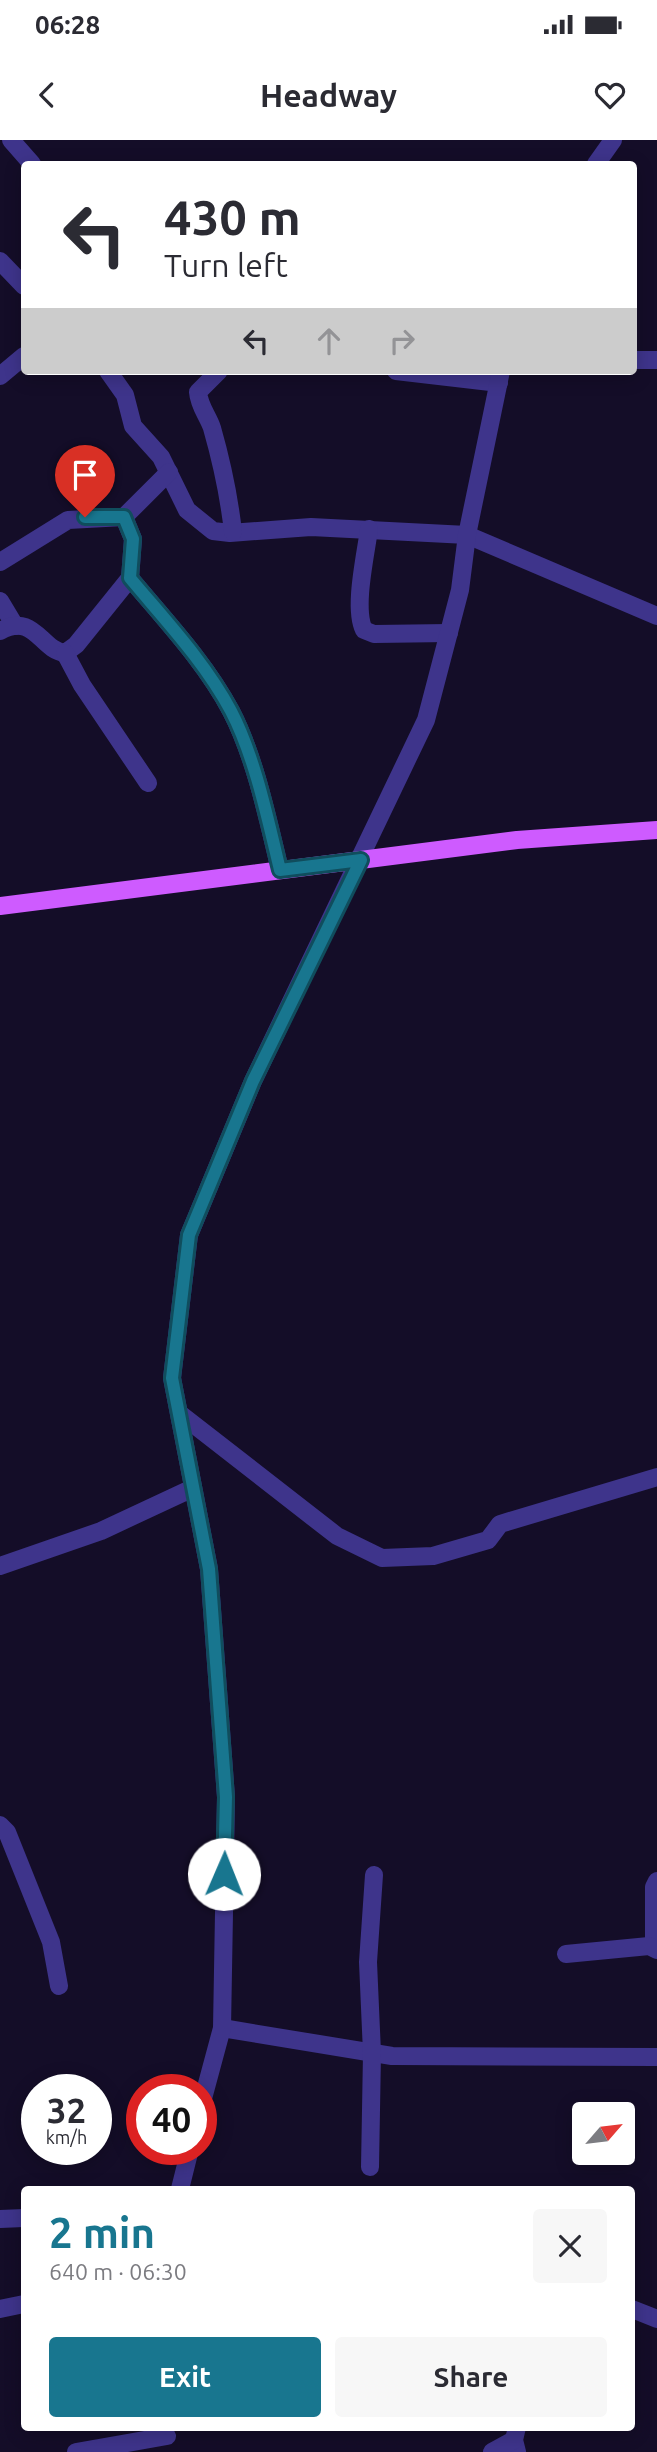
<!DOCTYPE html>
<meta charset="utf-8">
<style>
body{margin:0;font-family:Ubuntu,sans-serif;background:#f7f7f7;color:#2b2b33;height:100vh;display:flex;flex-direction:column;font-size:26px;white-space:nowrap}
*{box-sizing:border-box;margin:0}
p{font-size:23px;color:#7c7c81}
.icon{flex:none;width:38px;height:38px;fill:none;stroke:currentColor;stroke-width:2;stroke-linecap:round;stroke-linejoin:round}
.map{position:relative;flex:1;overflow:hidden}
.side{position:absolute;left:21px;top:2046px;width:614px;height:245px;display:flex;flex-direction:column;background:#fff;border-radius:7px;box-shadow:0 4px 18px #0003}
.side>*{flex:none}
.top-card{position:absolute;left:21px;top:21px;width:616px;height:214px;border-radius:7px;box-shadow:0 4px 18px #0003;background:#fff;color:#2b2b33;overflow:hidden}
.needle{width:46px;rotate:62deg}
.fabs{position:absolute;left:572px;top:1962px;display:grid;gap:14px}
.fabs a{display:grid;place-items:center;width:63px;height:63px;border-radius:7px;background:#fff;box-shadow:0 4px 18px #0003;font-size:35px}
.speed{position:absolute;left:21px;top:1934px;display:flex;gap:14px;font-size:35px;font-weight:700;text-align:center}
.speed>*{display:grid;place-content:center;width:91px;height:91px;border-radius:50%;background:#fff;box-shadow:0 4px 18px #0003;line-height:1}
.speed small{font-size:18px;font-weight:400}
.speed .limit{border:10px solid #d22;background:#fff;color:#111}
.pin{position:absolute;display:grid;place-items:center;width:60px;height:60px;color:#fff;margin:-72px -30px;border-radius:50% 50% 50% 0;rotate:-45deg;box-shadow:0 0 7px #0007}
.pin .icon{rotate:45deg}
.me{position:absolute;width:77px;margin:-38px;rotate:1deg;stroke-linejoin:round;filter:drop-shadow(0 0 5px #0008)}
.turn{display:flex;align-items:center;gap:24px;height:147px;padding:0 28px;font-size:32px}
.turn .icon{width:91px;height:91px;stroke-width:2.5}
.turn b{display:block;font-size:49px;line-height:60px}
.lanes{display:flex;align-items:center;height:66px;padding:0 28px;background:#0003;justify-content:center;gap:35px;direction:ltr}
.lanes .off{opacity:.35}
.round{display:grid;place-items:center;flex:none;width:74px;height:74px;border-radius:7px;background:#f7f7f7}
.head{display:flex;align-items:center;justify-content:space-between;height:119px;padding:0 28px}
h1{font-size:42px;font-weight:700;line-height:52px;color:#18768f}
.button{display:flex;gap:14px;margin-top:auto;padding:14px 28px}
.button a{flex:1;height:80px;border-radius:7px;background:#18768f;color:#fff;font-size:28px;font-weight:700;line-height:80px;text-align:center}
.button a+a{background:#f7f7f7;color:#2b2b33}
.status{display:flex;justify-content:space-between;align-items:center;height:49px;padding:0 35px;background:#fff;direction:ltr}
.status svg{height:19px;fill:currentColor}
header{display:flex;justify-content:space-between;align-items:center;height:91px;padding:0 28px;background:#fff;font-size:32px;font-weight:700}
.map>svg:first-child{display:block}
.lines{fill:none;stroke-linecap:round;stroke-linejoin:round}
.minor{stroke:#3e348b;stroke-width:18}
.major{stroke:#ce5bff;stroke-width:18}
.route-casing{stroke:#104d5d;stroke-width:18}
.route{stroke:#18768f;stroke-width:12}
</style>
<div class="status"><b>06:28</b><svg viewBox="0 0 49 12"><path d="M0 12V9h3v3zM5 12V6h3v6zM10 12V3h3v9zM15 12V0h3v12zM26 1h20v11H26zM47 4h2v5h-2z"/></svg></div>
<header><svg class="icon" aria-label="back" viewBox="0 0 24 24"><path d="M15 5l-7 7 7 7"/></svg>Headway<svg class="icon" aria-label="heart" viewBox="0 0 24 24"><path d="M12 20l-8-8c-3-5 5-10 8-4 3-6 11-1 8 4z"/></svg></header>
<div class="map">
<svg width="657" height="2312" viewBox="0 0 657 2312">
<rect width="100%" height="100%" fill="#140d28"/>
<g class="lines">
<g class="minor">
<polyline points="11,0 32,24"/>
<polyline points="596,24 613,0"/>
<polyline points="0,121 24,146"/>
<polyline points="634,220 657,220"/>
<polyline points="108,231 125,255 133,286 161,317 187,370 213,391 230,393 311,387 467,395 657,476"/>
<path d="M219 231 198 252C199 266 208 276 212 288 222 323 229 356 233 392"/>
<polyline points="396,231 499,243"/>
<polyline points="0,236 24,216"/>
<path d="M369 389C366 414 353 468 364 490L374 494 449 493"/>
<polyline points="0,422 68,380 124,377"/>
<path d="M130 438C165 480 205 522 231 571 255 617 268 680 280 730"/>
<polyline points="0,461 15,486"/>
<path d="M0 491C35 472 40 510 65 513L76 505 130 438 133 399 124 377 169 332"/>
<polyline points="65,513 82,545 148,643"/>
<polyline points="179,1273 337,1396 382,1418 433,1416 488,1400 500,1384 657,1337"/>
<polyline points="0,1426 101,1391 193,1348"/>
<polyline points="0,1685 7,1692 51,1802 59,1846"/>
<polyline points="654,1808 654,1747 657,1741"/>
<polyline points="566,1814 649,1806 657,1810"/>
<polyline points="222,1888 392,1916 657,1917"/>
<polyline points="201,1966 222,1888 226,1657 209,1429 172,1238 189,1095 253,941 426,580 460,450 467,395 501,231"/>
<polyline points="370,2027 372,1913 368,1822 374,1735"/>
<polyline points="180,2049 190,2009"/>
<polyline points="0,2079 24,2078"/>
<polyline points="0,2169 24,2164"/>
<polyline points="632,2169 657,2179"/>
<polyline points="517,2287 514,2300 517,2312"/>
<polyline points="76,2312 167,2296"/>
<polyline points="492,2312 514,2300"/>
</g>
<polyline class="major" points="0,766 517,700 657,690"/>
</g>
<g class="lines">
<g class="route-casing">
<path id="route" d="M85 377H124L133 399 130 438C165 480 205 522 231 571 255 617 268 680 280 730L361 720 253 941 189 1095 172 1238 209 1429 226 1657 224 1734"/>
</g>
<use href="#route" class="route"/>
</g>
</svg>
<div class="fabs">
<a><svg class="needle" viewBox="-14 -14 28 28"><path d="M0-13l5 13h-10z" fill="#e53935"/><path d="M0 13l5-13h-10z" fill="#7c7c81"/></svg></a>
</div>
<div class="speed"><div>32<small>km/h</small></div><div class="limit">40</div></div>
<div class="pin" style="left:85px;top:377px;background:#d93025"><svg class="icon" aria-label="arrive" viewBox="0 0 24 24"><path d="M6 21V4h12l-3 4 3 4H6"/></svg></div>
<svg class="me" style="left:224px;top:1734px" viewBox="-20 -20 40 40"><circle r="19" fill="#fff"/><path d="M0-13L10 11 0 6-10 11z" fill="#18768f"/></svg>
<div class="top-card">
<div class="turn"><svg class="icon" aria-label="left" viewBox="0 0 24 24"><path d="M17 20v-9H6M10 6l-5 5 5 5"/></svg><div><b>430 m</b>Turn left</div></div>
<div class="lanes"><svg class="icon" aria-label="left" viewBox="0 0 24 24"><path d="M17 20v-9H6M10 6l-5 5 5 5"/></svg><svg class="icon off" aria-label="ahead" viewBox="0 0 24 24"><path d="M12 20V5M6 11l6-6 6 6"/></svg><svg class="icon off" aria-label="right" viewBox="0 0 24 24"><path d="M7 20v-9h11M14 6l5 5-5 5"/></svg></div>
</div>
<section class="side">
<div class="head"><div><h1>2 min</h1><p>640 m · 06:30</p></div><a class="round"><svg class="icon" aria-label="close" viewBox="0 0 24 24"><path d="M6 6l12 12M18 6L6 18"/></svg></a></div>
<div class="button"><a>Exit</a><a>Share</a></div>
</section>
</div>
